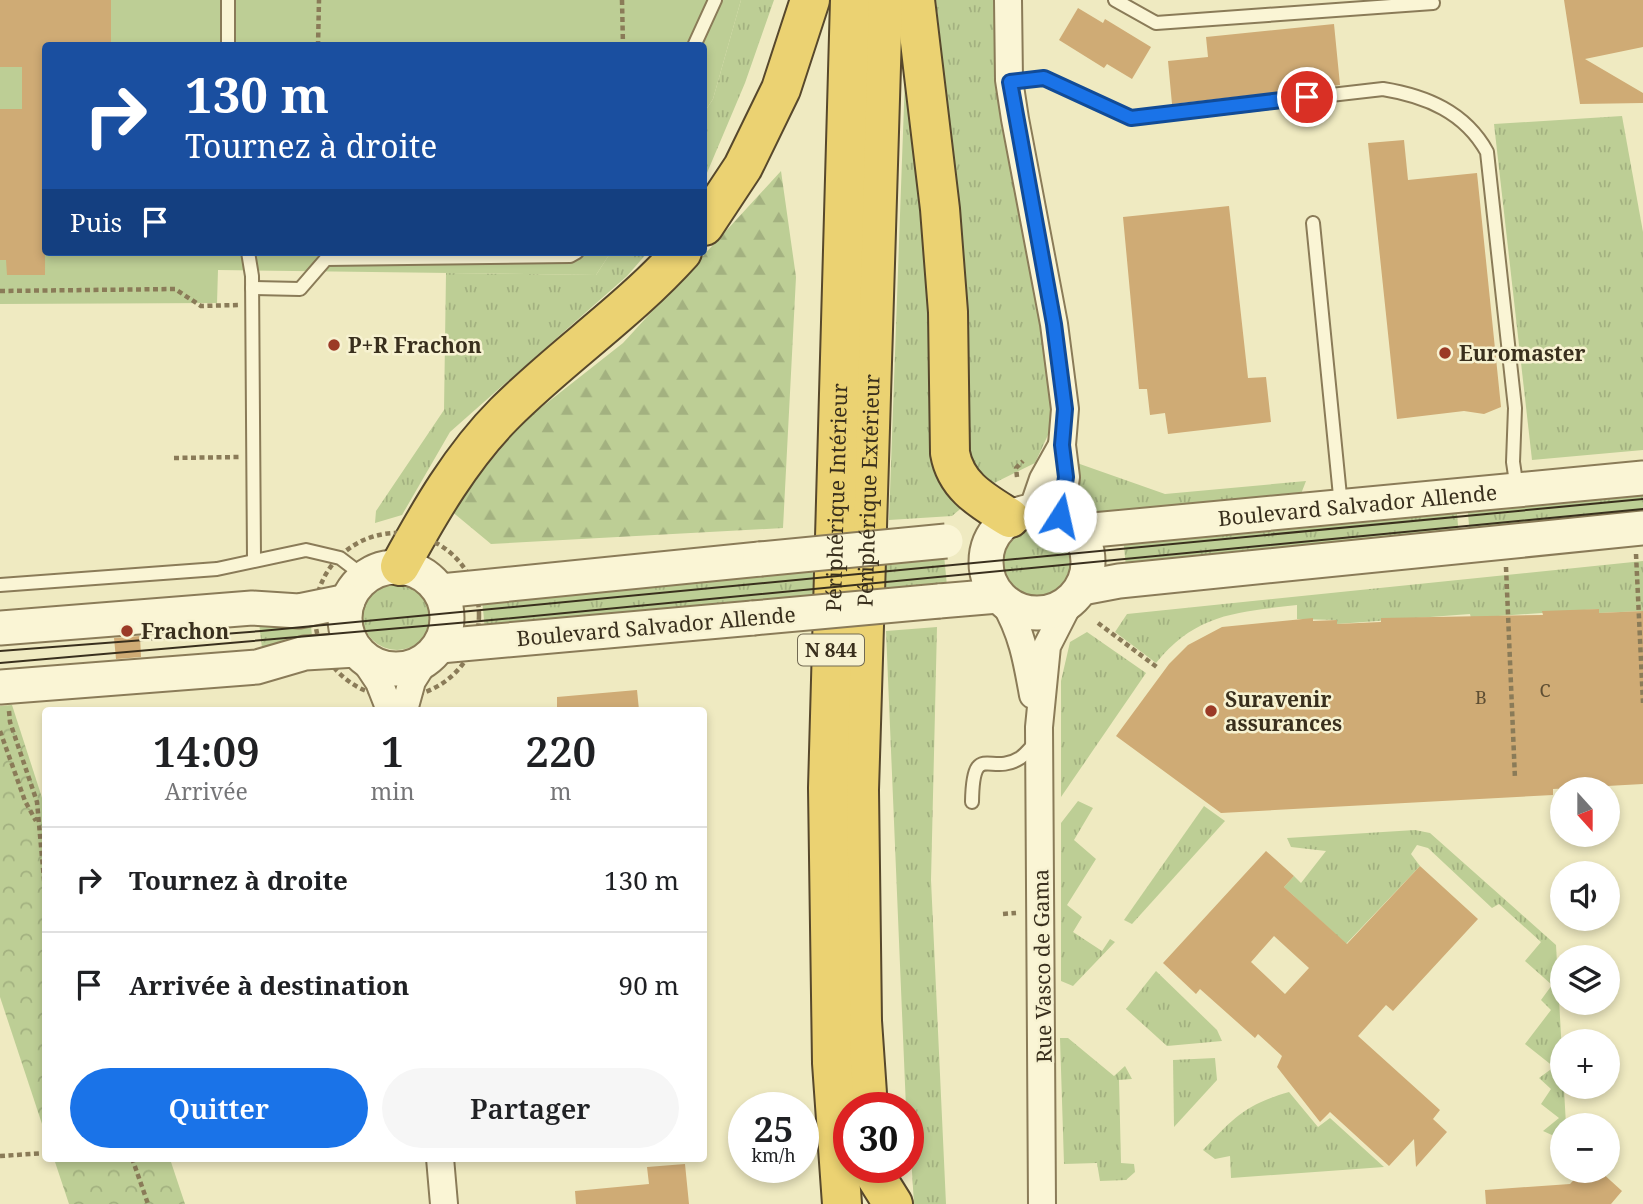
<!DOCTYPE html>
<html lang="fr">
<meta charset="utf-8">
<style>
body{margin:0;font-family:"Noto Serif",serif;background:#f6f6f6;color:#202124;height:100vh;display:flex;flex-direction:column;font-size:26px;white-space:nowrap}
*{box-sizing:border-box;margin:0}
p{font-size:23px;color:#757577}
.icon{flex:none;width:38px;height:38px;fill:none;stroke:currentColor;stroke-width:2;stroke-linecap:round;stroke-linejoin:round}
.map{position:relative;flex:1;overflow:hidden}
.side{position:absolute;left:42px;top:707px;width:665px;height:455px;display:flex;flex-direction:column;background:#fff;border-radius:7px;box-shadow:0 4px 10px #0003}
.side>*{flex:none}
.hud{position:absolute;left:42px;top:42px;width:665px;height:214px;border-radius:7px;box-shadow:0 4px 10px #0003;background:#1a4fa0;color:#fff;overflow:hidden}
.needle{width:46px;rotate:159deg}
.controls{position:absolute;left:1550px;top:777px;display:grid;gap:14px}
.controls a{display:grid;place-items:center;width:70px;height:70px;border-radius:50%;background:#fff;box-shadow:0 4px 10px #0003;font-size:35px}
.speed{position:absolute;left:728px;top:1092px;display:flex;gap:14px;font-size:35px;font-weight:700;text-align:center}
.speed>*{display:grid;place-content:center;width:91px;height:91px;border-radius:50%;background:#fff;box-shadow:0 4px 10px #0003;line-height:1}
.speed small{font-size:18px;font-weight:400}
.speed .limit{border:10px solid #d22;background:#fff;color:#111}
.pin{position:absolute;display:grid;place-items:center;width:60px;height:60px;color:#fff;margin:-30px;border:4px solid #fff;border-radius:50%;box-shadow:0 2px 7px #0007}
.me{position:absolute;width:77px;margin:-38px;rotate:10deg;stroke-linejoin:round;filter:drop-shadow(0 0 5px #0008)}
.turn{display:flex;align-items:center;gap:24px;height:147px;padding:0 28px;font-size:32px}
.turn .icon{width:91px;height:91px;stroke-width:2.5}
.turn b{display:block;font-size:49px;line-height:60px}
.then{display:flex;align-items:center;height:66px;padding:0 28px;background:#0003;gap:14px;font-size:26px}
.eta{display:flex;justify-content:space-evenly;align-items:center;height:119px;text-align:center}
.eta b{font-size:42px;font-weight:600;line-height:49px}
.primary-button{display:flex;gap:14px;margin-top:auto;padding:14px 28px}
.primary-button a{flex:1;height:80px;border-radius:42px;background:#1a73e8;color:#fff;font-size:28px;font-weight:600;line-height:80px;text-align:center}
.primary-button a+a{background:#f6f6f6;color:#202124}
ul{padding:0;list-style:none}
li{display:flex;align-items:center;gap:21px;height:105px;padding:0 28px;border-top:2px solid #e0e0e0}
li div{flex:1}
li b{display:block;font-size:26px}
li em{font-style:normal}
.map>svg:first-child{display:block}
.grass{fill:url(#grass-tufts)}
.forest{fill:url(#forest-firs)}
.park{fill:url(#park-crowns)}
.pitch{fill:#bdce95}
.building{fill:#cfab75;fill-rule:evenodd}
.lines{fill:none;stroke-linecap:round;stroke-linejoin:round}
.service-casing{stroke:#8a7b58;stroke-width:16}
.minor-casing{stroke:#8a7b58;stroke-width:30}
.tertiary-casing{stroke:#8a7b58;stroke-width:37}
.trunk-casing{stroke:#57482c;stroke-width:42}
.path{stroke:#8a7b58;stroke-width:4.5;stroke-dasharray:5 3.5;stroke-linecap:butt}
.service{stroke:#faf5d5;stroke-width:12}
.minor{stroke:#faf5d5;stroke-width:26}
.tertiary{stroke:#faf5d5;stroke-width:33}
.trunk{stroke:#ebd272;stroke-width:38}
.tram{stroke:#392f1d;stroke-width:2}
.tertiary-bridge-casing{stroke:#8a7b58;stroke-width:37;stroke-linecap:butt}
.tertiary-bridge{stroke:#faf5d5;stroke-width:33}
.route-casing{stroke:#114b97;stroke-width:18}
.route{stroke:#1a73e8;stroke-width:12}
.poi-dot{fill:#9b3a26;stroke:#f7f2d1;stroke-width:2.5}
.labels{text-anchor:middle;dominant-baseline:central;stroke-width:5;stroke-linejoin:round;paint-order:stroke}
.number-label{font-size:18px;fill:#5e4e33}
.shield{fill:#f7f2d1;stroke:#726a53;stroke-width:2}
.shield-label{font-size:19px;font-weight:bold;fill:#392f1d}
.poi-label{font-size:21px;font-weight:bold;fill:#392f1d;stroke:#f7f2d1;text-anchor:start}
.street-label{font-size:21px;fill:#392f1d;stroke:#f7f2d1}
</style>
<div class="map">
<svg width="1643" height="1204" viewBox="0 0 1643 1204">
<defs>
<pattern id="grass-tufts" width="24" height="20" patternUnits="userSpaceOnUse" patternTransform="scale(1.75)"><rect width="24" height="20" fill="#bdce95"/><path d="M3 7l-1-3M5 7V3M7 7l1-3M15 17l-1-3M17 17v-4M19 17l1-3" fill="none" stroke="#a3b180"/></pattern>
<pattern id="forest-firs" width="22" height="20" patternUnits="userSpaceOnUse" patternTransform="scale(1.75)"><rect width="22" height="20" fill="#bdce95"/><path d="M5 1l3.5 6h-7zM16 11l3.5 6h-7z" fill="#a3b180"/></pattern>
<pattern id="park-crowns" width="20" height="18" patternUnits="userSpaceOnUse" patternTransform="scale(1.75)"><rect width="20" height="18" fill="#bdce95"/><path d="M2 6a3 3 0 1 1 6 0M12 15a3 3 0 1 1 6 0" fill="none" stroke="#a3b180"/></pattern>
</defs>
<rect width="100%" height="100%" fill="#efeac1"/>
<g class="grass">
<polygon points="741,0 774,0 745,83 704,180 704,113 713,99"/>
<polygon points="936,0 993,0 999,4 997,72 1007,147 1051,371 1054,422 1035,463 986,487 952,516 889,520 906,49 941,47"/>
<polygon points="1622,116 1643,232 1643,450 1532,460 1494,124"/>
<polygon points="611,252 648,252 627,276 450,432 402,515 375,523 376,511 444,410 446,273 596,275"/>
<polygon points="1077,463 1165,494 1306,481 1299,499 1084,514 1075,503"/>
<polygon points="1643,487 1643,518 1470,535 1467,504"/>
<polygon points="1456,505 1459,535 1126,567 1123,537"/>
<circle cx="1035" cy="561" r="36"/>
<polygon points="944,555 947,586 485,630 482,599"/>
<path d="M1643 561V611L1599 613 1598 609 1471 618 1470 614 1337 624V620L1297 619V605C1238 612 1196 613 1156 663L1115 632 1127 614Z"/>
<circle cx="397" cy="615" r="35"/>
<polygon points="258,614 310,617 313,645 263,657"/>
<polygon points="937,627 931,880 946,1204 914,1204 908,1108 906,1108 886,631"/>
<polygon points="1087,632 1146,673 1061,797 1061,681 1070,642"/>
<polygon points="1078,801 1093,808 1074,840 1096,859 1067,905 1082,917 1073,932 1102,951 1110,939 1115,942 1073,986 1061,981 1061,823"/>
<polygon points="1204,806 1225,821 1132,924 1124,920"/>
<polygon points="1415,830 1430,833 1556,945 1566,1125 1563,1125 1563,1140 1543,1131 1559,1118 1541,1104 1551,1089 1539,1078 1554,1067 1525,1044 1551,1010 1541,1000 1552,985 1525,961 1541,942 1499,904 1492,908 1428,848 1417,845 1411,854 1420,866 1346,944 1284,887 1294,876 1301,883 1326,851 1291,847 1287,838"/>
<polygon points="1156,971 1217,1030 1222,1041 1167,1046 1126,1009"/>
<polygon points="1060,1038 1068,1038 1114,1076 1125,1066 1132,1079 1119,1080 1121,1163 1134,1164 1135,1172 1126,1180 1100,1181 1097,1163 1064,1164"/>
<polygon points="1215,1058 1217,1080 1174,1127 1173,1060"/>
<path d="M1289 1092 1318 1127 1330 1118 1384 1167 1231 1178 1230 1156 1215 1159 1203 1150C1234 1118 1244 1105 1289 1092Z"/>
</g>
<polygon class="forest" points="781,171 796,277 783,528 491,544 450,510 524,421 623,343"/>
<g class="park">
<polygon points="12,705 45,807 45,1133 0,997 0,706"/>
<polygon points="54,1159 170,1159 185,1204 69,1204"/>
</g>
<polygon class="pitch" points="0,0 741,0 713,99 704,113 704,46 46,46 46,252 611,252 596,275 218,270 217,303 0,304"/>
<g class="building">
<polygon points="0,0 111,0 111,46 46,46 45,275 7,275 6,260 0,260 0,109 22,109 22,67 0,67"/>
<polygon points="1564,0 1643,0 1643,47 1585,59 1643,93 1643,103 1580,104"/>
<polygon points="1078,8 1103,23 1105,19 1151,47 1132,79 1107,64 1104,68 1059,40"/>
<polygon points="1334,24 1340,85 1172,104 1168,61 1208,57 1206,37"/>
<polygon points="1404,140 1408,180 1477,173 1501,407 1484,414 1464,411 1397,419 1368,143"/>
<polygon points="1229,206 1248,378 1266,377 1271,422 1168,434 1165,413 1150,415 1147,389 1139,389 1123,217"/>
<polygon points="1599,609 1599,613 1643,611 1643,784 1553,789 1553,795 1221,813 1116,736 1169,664 1188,645 1222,627 1313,618 1313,621 1337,620 1337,624 1381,622 1381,618 1543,615 1542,611"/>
<polygon points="140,636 141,657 116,659 114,638"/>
<polygon points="637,690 639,710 557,710 557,697"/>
<path d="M1266 851 1294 876 1284 887 1347 944 1420 866 1478 919 1393 1011 1386 1005 1358 1036 1440 1110 1433 1119 1447 1132 1416 1167 1414 1139 1389 1166 1330 1112 1320 1122 1277 1067 1282 1056 1258 1034 1255 1038 1200 989 1196 994 1163 963ZM1274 936 1309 968 1285 994 1251 962Z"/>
<polygon points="685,1164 689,1204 576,1204 575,1191 649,1184 647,1167"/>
<polygon points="1582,1171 1600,1171 1622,1191 1611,1204 1486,1204 1485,1190 1570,1184"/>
</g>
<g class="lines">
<g class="service-casing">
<g id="service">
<polyline points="1115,0 1156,23 1433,3"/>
<polyline points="228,46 228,0"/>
<polyline points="694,46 715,0"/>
<path d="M1010 82 1044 78 1131 118 1383 89C1426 96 1465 112 1487 152L1515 408 1513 462 1517 489"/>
<polyline points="1313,223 1341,506"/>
<polyline points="248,252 252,276 254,559"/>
<polyline points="252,288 300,289 326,259 570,256 577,252"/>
<polyline points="0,585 217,569 306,550 340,558 365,577"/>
<path d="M972 802C973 739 990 777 1020 758 1026 754 1031 747 1036 742"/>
</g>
</g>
<g class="minor-casing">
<g id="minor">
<polyline points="1008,0 1009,80 1015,119 1054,324 1065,409 1062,445 1066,477 1060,516"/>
<polyline points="1032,511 1043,479 1062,445"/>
<path d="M1004 602C1022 632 1027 661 1033 695"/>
<polyline points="361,655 379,682 390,710"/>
<polyline points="404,710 412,681 424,662"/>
<polyline points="440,1158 444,1204"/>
<polyline points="1042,1204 1039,727 1047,646 1069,603"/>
</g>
</g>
<g class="tertiary-casing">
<g id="tertiary">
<circle cx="1037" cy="562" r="51"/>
<path id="s1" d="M1074 526 1093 530 1643 478"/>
<circle cx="396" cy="618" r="51"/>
<polyline points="1082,588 1119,581 1643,528"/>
<polyline points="441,591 760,559"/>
<polyline points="939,601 998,596"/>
<polyline points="0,628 252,608 299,611 348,601"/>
<polyline points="440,646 753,618"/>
<polyline points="0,687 257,667 305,653 356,650"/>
</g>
</g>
<g class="trunk-casing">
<g id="trunk">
<path d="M915 0 940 209 948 312 950 453C956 487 983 501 1010 518"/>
<polyline points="704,226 743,167 781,89 810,0"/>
<path d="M400 566C429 513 461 457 505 413 562 356 628 312 682 252"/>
<path id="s2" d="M868 1108 862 1021 859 790 883 0"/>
<polyline points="873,1172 893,1204"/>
<path id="s3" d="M842 1204 832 1063 828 788 850 0"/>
</g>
</g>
<g class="path">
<polyline points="622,0 623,46"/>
<polyline points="318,46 319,0"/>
<polyline points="0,291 175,289 201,306 238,305"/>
<polyline points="174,458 239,457"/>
<polyline points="1017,477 1016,468 1023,461"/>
<circle cx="397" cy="615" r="82"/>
<polyline points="1636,554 1643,703"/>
<polyline points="1506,567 1515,779"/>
<polyline points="1098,623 1158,668"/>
<polyline points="9,711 10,722 37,802 46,901"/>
<polyline points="0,731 25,801 36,821"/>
<polyline points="1003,914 1016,913"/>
<polyline points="0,1156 46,1153"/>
<polyline points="132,1158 148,1204"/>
</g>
<use href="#service" class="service"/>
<use href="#minor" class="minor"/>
<use href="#tertiary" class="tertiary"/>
<use href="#trunk" class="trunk"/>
<g class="tram">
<polyline points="0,651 261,631 1643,499"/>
<polyline points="0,663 481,621 1643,509"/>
</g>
<g class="tertiary-bridge-casing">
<g id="tertiary-bridge">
<polyline points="760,559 946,541"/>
<polyline points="753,618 939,601"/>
</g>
</g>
<use href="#tertiary-bridge" class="tertiary-bridge"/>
</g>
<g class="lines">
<g class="route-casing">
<polyline id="route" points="1060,516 1066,477 1062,445 1065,409 1054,324 1010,82 1044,78 1131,118 1307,97"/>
</g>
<use href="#route" class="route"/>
</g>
<g class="poi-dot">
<circle cx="334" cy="345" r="7"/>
<circle cx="1445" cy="353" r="7"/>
<circle cx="127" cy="631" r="7"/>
<circle cx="1211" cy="711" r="7"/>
</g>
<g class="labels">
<g class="number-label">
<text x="1545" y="690">C</text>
<text x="1481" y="697">B</text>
</g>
<rect class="shield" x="798" y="634.5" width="66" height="31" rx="5"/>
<g class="shield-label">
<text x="831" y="650">N 844</text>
</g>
<g class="poi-label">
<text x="348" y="345">P+R Frachon</text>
<text x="1459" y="353">Euromaster</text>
<text x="141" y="631">Frachon</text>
<text x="1225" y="699">Suravenir<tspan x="1225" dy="24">assurances</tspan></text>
</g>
<g class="street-label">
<text stroke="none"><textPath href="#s2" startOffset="618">Périphérique Extérieur</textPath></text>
<text stroke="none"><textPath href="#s3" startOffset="707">Périphérique Intérieur</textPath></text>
<text stroke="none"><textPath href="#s1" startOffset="285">Boulevard Salvador Allende</textPath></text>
<text transform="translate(656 626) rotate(-5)">Boulevard Salvador Allende</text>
<text transform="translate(1042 966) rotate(-91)">Rue Vasco de Gama</text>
</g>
</g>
</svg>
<div class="controls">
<a><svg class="needle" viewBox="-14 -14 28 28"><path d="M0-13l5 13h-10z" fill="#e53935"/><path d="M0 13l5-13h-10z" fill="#757577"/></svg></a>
<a><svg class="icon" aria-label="sound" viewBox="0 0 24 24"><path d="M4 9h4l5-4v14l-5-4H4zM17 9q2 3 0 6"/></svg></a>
<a><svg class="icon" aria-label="layers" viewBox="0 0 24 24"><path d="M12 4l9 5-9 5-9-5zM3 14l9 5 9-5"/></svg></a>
<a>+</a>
<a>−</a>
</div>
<div class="speed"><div>25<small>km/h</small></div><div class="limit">30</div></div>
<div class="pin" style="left:1307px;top:97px;background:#d93025"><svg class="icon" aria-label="arrive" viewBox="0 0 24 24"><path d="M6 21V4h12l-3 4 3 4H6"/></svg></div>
<svg class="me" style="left:1060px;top:516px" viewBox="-20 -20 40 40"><circle r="19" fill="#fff"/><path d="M0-13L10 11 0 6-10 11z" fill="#1a73e8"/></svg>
<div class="hud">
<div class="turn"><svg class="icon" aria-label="right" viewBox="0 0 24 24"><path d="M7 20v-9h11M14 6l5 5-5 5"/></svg><div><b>130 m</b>Tournez à droite</div></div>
<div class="then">Puis<svg class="icon" aria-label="arrive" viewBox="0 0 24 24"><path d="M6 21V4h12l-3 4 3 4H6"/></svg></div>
</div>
<section class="side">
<div class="eta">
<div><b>14:09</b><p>Arrivée</p></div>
<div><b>1</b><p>min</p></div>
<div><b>220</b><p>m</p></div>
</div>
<ul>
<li><svg class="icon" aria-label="right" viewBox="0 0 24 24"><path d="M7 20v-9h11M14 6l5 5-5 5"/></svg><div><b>Tournez à droite</b></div><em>130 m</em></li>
<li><svg class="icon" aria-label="arrive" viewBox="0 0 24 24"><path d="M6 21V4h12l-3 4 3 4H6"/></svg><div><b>Arrivée à destination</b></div><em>90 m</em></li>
</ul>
<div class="primary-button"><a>Quitter</a><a>Partager</a></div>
</section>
</div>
